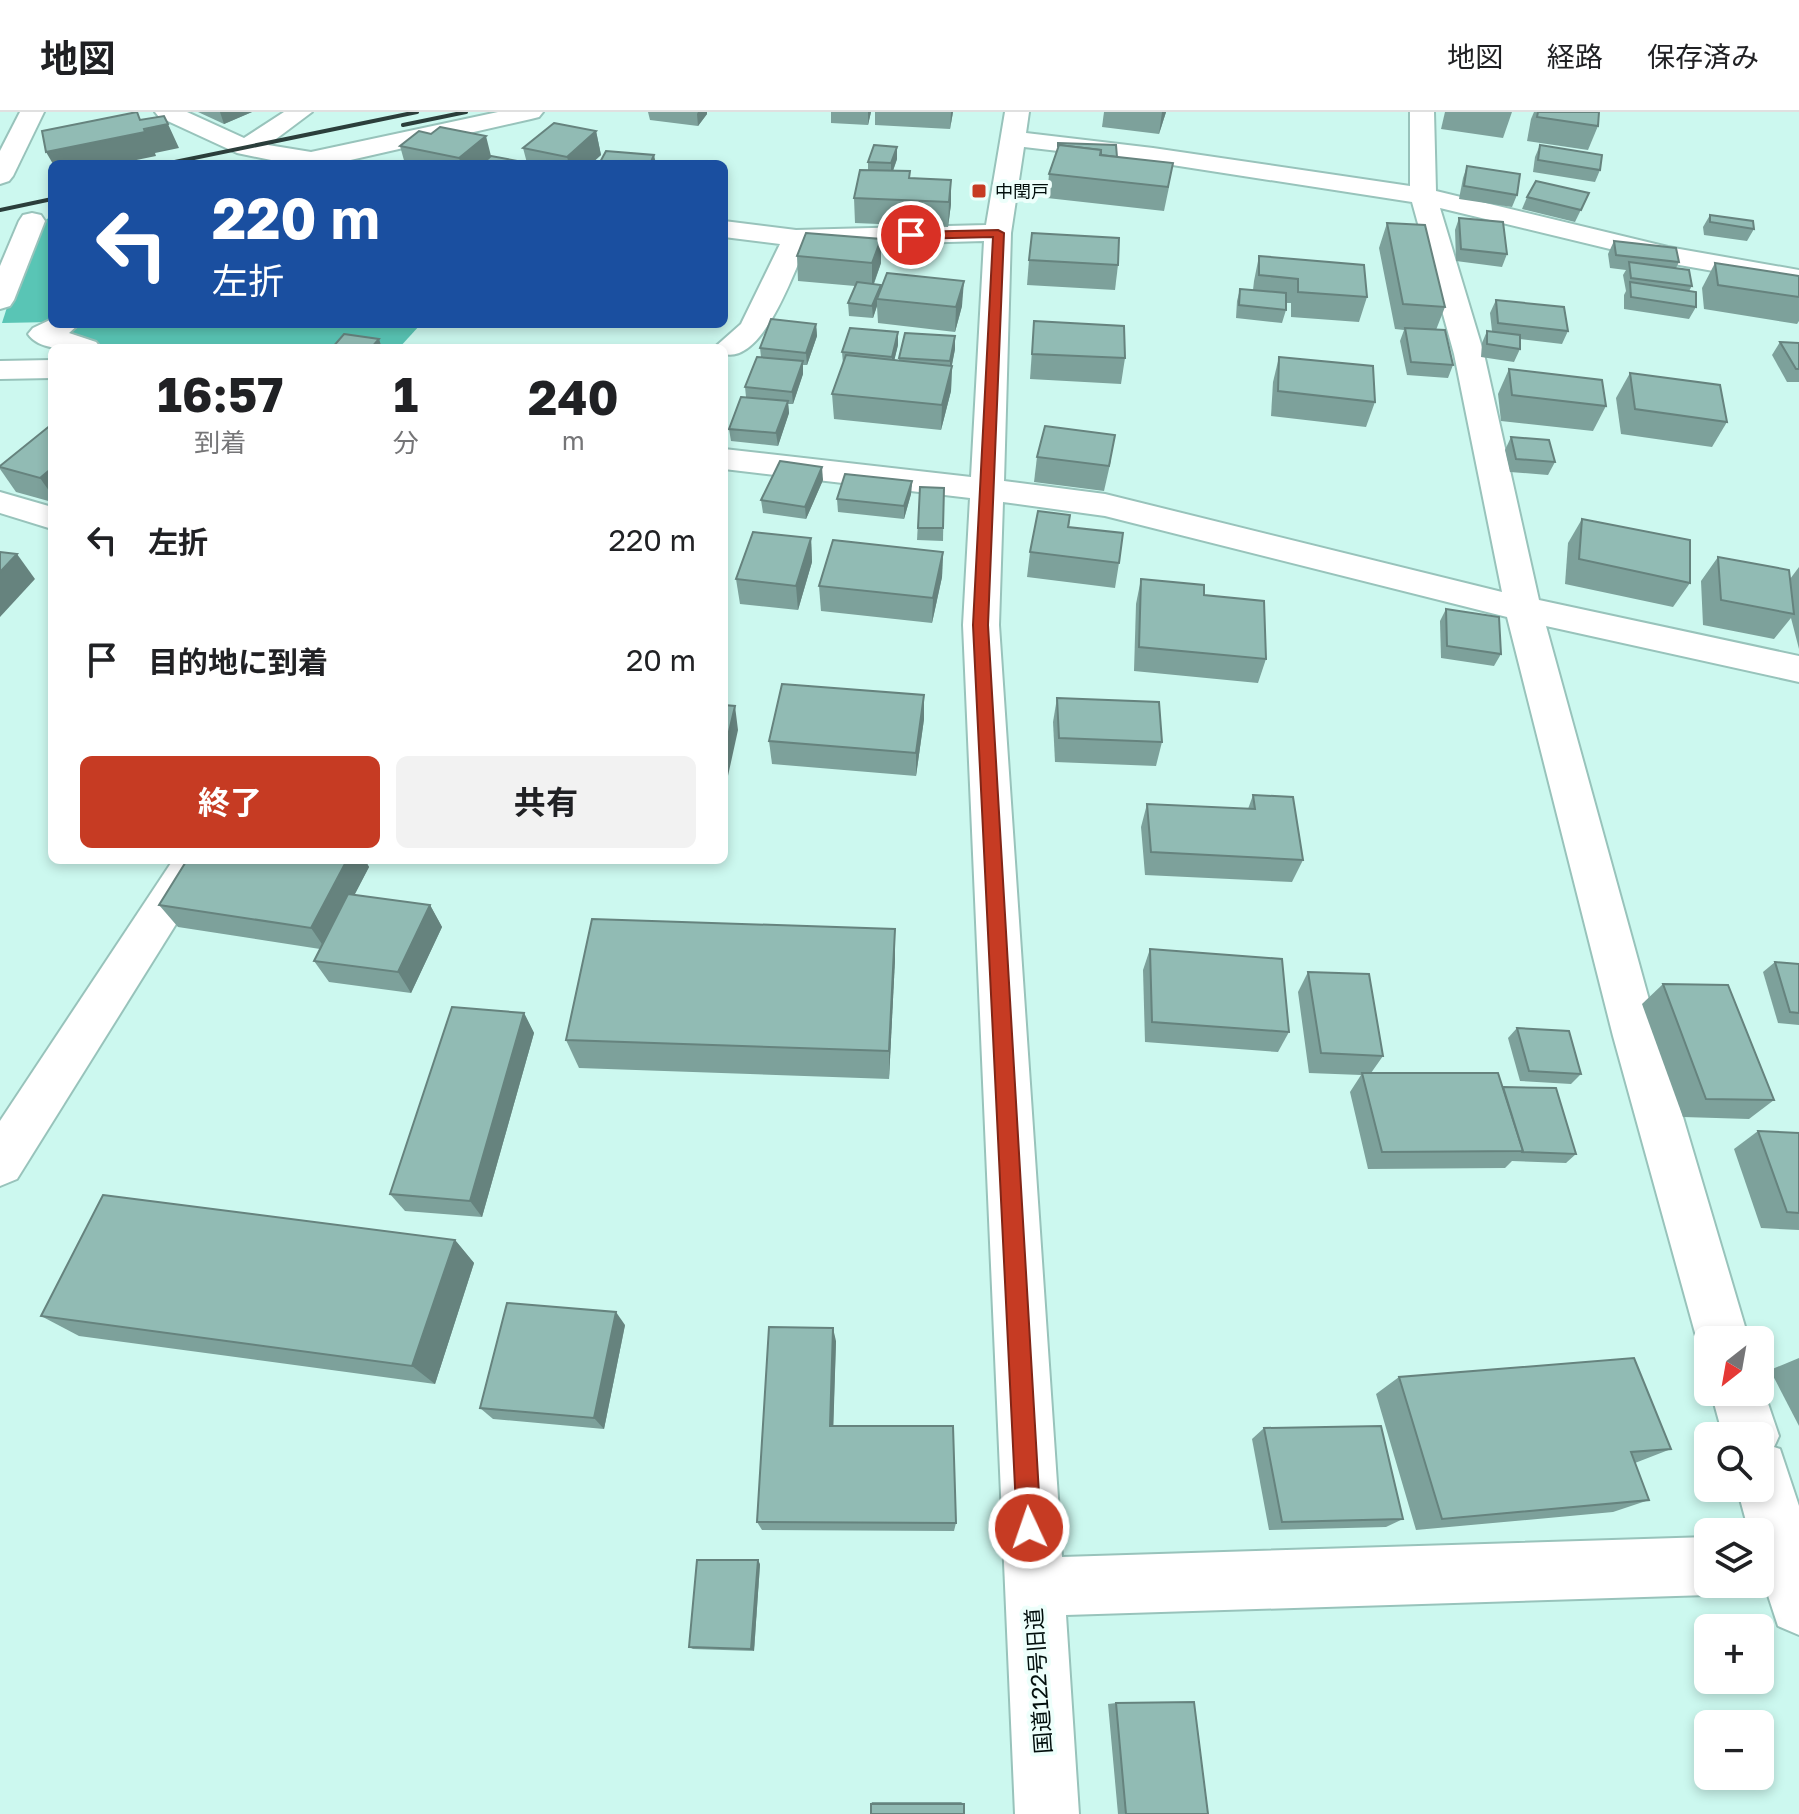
<!DOCTYPE html>
<html lang="ja">
<meta charset="utf-8">
<style>
body{margin:0;font-family:"Golos Text","Noto Sans JP",sans-serif;background:#f2f2f2;color:#202124;height:100vh;display:flex;flex-direction:column;font-size:30px;white-space:nowrap}
*{box-sizing:border-box;margin:0}
p{font-size:26px;color:#757577}
.icon{flex:none;width:44px;height:44px;fill:none;stroke:currentColor;stroke-width:2;stroke-linecap:round;stroke-linejoin:round}
.map{position:relative;flex:1;overflow:hidden}
.drawer{position:absolute;left:48px;top:232px;width:680px;height:520px;display:flex;flex-direction:column;background:#fff;border-radius:12px;box-shadow:0 4px 12px #0003}
.drawer>*{flex:none}
.banner{position:absolute;left:48px;top:48px;width:680px;height:168px;border-radius:12px;box-shadow:0 4px 12px #0003;background:#1a4fa0;color:#fff;overflow:hidden}
.needle{width:52px;rotate:211deg}
.fabs{position:absolute;left:1694px;top:1214px;display:grid;gap:16px}
.fabs a{display:grid;place-items:center;width:80px;height:80px;border-radius:12px;background:#fff;box-shadow:0 4px 12px #0003;font-size:40px}
.pin{position:absolute;display:grid;place-items:center;width:68px;height:68px;color:#fff;margin:-34px;border:4px solid #fff;border-radius:50%;box-shadow:0 2px 8px #0007}
.me{position:absolute;width:88px;margin:-44px;rotate:357deg;stroke-linejoin:round;filter:drop-shadow(0 0 6px #0008)}
.turn{display:flex;align-items:center;gap:28px;height:168px;padding:0 32px;font-size:36px}
.turn .icon{width:104px;height:104px;stroke-width:2.5}
.turn b{display:block;font-size:56px;line-height:68px}
.eta{display:flex;justify-content:space-evenly;align-items:center;height:136px;text-align:center}
.eta b{font-size:48px;font-weight:700;line-height:56px}
.primary-button{display:flex;gap:16px;margin-top:auto;padding:16px 32px}
.primary-button a{flex:1;height:92px;border-radius:12px;background:#c63b23;color:#fff;font-size:32px;font-weight:700;line-height:92px;text-align:center}
.primary-button a+a{background:#f2f2f2;color:#202124}
ul{padding:0;list-style:none}
li{display:flex;align-items:center;gap:24px;height:120px;padding:0 32px}
li div{flex:1}
li b{display:block;font-size:30px}
li em{font-style:normal}
header{display:flex;align-items:center;gap:48px;box-sizing:border-box;height:112px;padding:0 40px;background:#fff;border-bottom:2px solid #e0e0e0}
header strong{font-size:38px}
nav{display:flex;gap:44px;margin-inline-start:auto;font-size:28px}
.map>svg:first-child{display:block}
.forest{fill:#59c5b5}
.lines{fill:none;stroke-linecap:round;stroke-linejoin:round}
.minor-casing{stroke:#98c3bb;stroke-width:4}
.highway-casing{stroke:#98c3bb;stroke-width:4}
.minor{fill:#fff;fill-rule:evenodd}
.highway{fill:#fff;fill-rule:evenodd}
.rail{stroke:#2b3e3b;stroke-width:4}
.wall{fill:#7da19b}
.shaded-wall{fill:#66837e}
.building{fill:#91bbb4;stroke:#66837e;stroke-width:2}
.route{fill:#c63b23;stroke:#812617;stroke-width:2}
.poi-dot{fill:#c63b23;stroke:#edfffb;stroke-width:3}
.labels{text-anchor:middle;dominant-baseline:central;stroke-width:8;stroke-linejoin:round;paint-order:stroke}
.far-poi-label{font-size:18px;fill:#020f0d;stroke:#edfffb;text-anchor:start}
.street-label{font-size:22px;fill:#020f0d;stroke:#edfffb}
</style>
<header>
<strong>地図</strong>
<nav><a>地図</a><a>経路</a><a>保存済み</a></nav>
</header>
<div class="map">
<svg width="1799" height="1702" viewBox="0 0 1799 1702">
<rect width="100%" height="100%" fill="#ccf8ef"/>
<g class="forest">
<polygon points="52,103 52,210 2,211 31,120"/>
<polygon points="54,212 416,212 420,213 399,236 104,236 77,228"/>
</g>
<g class="lines">
<g class="minor-casing">
<g id="minor">
<polygon points="155,0 187,0 244,26 284,0 312,0 268,33 311,40 498,0 543,0 539,5 531,7 333,52 279,52 281,50 237,41 159,5"/>
<path d="M1005 0H1029L1026 21 1153 36 1410 74V0H1434L1436 79 1668 135 1799 158V174L1668 151 1440 96 1484 242 1539 488 1799 544V570L1546 514 1659 924 1749 1228H1708V1248L1704 1247 1697 1228 1613 924 1507 505 1105 404 1003 390 999 513 1062 1445 1708 1425V1472H1730L1708 1483 1066 1503 1079 1702H1015L963 513 970 386 724 357V337L971 365 984 129 806 134C793 161 763 252 724 242V236L715 235 741 212 780 132 724 125V109L796 118 986 113ZM1024 35 1153 50 1412 90 1454 242 1502 480 1105 382 1004 369 1011 121Z"/>
<polygon points="32,101 41,103 45,109 14,188 10,194 0,197 0,154 19,109 23,103"/>
<path d="M52 207V212H79L69 221 96 230 101 236C79 236 42 242 28 222L33 216Z"/>
<polygon points="52,248 52,266 0,267 0,249"/>
<polygon points="0,380 52,395 52,417 0,401"/>
<polygon points="173,748 216,748 17,1067 0,1074 0,1009"/>
<polygon points="1760,1268 1779,1324 1774,1335 1780,1337 1799,1394 1799,1523 1778,1514 1760,1459 1760,1420 1749,1420 1737,1376 1760,1376 1760,1324 1723,1324 1711,1280 1760,1280"/>
</g>
</g>
<g class="highway-casing">
<polygon id="highway" points="20,0 44,0 13,64 9,69 0,72 0,39"/>
</g>
<use href="#minor" class="minor"/>
<use href="#highway" class="highway"/>
<g class="rail">
<polyline points="403,13 466,0"/>
<polyline points="165,52 417,0"/>
<polyline points="0,98 52,87"/>
</g>
</g>
<g class="wall">
<polygon points="198,0 252,0 224,12"/>
<polygon points="648,0 707,0 707,2 698,14 650,8"/>
<polygon points="831,0 871,0 868,13 831,11"/>
<polygon points="875,0 953,0 950,17 875,13"/>
<polygon points="1104,0 1166,0 1159,22 1102,15"/>
<polygon points="1445,0 1512,0 1503,26 1441,17"/>
<polygon points="1534,0 1599,0 1598,14 1588,38 1527,29 1531,7"/>
<polygon points="596,19 601,43 591,52 405,52 400,34 491,44 527,51 523,36"/>
<polygon points="1540,33 1600,58 1595,70 1533,60 1535,45"/>
<polygon points="897,47 893,59 910,59 910,66 951,68 951,92 948,115 855,111 854,86 868,58 868,50"/>
<polygon points="1467,54 1517,83 1512,95 1459,87 1463,66"/>
<polygon points="1049,62 1169,75 1164,99 1047,86"/>
<polygon points="1589,81 1575,110 1522,97 1527,85"/>
<polygon points="1710,103 1754,117 1747,129 1704,123 1703,115"/>
<polygon points="1459,106 1507,142 1502,155 1456,149 1455,118"/>
<polygon points="1387,111 1445,195 1436,218 1453,253 1448,266 1407,263 1400,229 1404,218 1395,217 1379,136"/>
<polygon points="1614,129 1679,150 1676,156 1692,174 1689,179 1696,195 1689,207 1624,197 1624,183 1626,179 1623,163 1626,158 1610,156 1608,142"/>
<polygon points="797,144 881,151 874,172 881,173 881,177 962,194 955,220 878,211 877,194 873,206 849,204 848,191 855,174 798,169"/>
<polygon points="1259,144 1367,185 1359,210 1291,205 1291,191 1286,191 1286,198 1282,211 1236,206 1237,189 1240,177 1253,178 1254,169"/>
<polygon points="1029,148 1118,153 1115,178 1027,173"/>
<polygon points="1715,151 1799,164 1799,209 1797,212 1704,197 1702,176"/>
<polygon points="1496,188 1568,219 1562,232 1520,227 1520,237 1514,250 1481,245 1482,231 1487,219 1492,219 1490,201"/>
<polygon points="1034,209 1125,246 1121,272 1030,267"/>
<polygon points="816,212 817,224 807,253 803,253 803,262 793,292 788,292 789,301 778,334 731,329 729,317 746,285 745,275 761,245 760,236"/>
<polygon points="1780,230 1799,231 1799,270 1787,270 1772,243"/>
<polygon points="898,233 894,248 899,248 899,246 955,237 952,253 951,279 941,318 834,307 832,282 843,252 842,240"/>
<polygon points="1279,245 1375,290 1366,315 1271,304 1273,270"/>
<polygon points="1509,257 1606,294 1593,319 1501,309 1498,282"/>
<polygon points="1630,261 1727,310 1712,335 1621,322 1616,286"/>
<polygon points="52,312 52,390 16,380 0,357 0,354"/>
<polygon points="1511,325 1555,350 1548,363 1510,360 1505,338"/>
<polygon points="1037,345 1111,348 1104,379 1034,370"/>
<polygon points="823,368 806,407 763,401 761,388"/>
<polygon points="912,369 911,382 904,407 838,400 837,387"/>
<polygon points="920,375 944,376 943,429 917,428"/>
<polygon points="1070,403 1069,415 1119,451 1115,476 1027,465 1030,440"/>
<polygon points="1582,407 1690,471 1673,495 1565,472 1568,431"/>
<polygon points="811,426 812,450 798,498 740,492 736,467"/>
<polygon points="943,440 942,465 932,511 821,499 819,474"/>
<polygon points="1718,445 1790,467 1799,455 1799,537 1791,506 1774,527 1703,513 1701,469"/>
<polygon points="1141,467 1204,483 1266,547 1258,571 1134,559 1136,492"/>
<polygon points="1446,497 1501,542 1494,554 1441,546 1440,509"/>
<polygon points="924,583 924,607 916,664 772,652 769,629"/>
<polygon points="1057,586 1162,630 1156,654 1055,650 1053,610"/>
<polygon points="1253,683 1303,748 1292,770 1145,763 1141,715 1147,692 1248,697"/>
<polygon points="187,748 365,748 369,755 354,783 430,793 442,815 411,881 329,870 314,849 320,837 178,815 159,793"/>
<polygon points="895,817 895,847 889,967 579,956 566,928"/>
<polygon points="1150,837 1289,920 1278,940 1145,930 1143,858"/>
<polygon points="1775,850 1799,852 1799,913 1778,911 1763,860"/>
<polygon points="1308,860 1383,944 1371,961 1503,975 1576,1042 1566,1051 1512,1049 1505,1056 1368,1057 1350,980 1361,963 1309,961 1298,880"/>
<polygon points="1663,872 1774,988 1749,1007 1683,1005 1642,892"/>
<polygon points="524,901 534,921 482,1105 405,1099 390,1082"/>
<polygon points="1517,916 1581,962 1571,972 1520,969 1508,926"/>
<polygon points="1758,1019 1799,1021 1799,1118 1761,1116 1734,1037"/>
<polygon points="455,1128 474,1151 435,1272 79,1224 41,1204"/>
<polygon points="625,1213 604,1317 493,1307 480,1296"/>
<polygon points="836,1229 833,1314 956,1411 954,1419 762,1418 757,1410"/>
<polygon points="1799,1246 1799,1314 1770,1258"/>
<polygon points="1399,1265 1671,1337 1635,1351 1649,1388 1613,1400 1416,1418 1376,1282"/>
<polygon points="1264,1316 1403,1407 1386,1415 1269,1418 1252,1327"/>
<polygon points="760,1452 754,1539 693,1537 689,1535"/>
<polygon points="1116,1591 1208,1702 1118,1702 1108,1592"/>
<polygon points="872,1690 961,1690 964,1692 871,1692"/>
</g>
<g class="shaded-wall">
<polygon points="220,0 252,0 224,12"/>
<polygon points="698,0 707,0 707,2 698,14 697,2"/>
<polygon points="868,0 871,0 868,13"/>
<polygon points="951,0 953,0 950,17"/>
<polygon points="1162,0 1166,0 1159,22"/>
<polygon points="168,12 179,36 155,41 156,44 117,52 53,52 46,40"/>
<polygon points="596,19 601,43 591,52 569,52 567,45"/>
<polygon points="486,24 492,48 487,52 461,52 459,46"/>
<polygon points="897,35 897,47 891,64 891,51"/>
<polygon points="654,43 656,52 650,52"/>
<polygon points="951,68 951,92 948,115 949,90"/>
<polygon points="881,127 881,151 872,176 872,151"/>
<polygon points="964,169 962,194 955,220 956,195"/>
<polygon points="881,173 881,185 877,187 877,194 873,206 872,194"/>
<polygon points="816,212 817,224 807,253 806,241"/>
<polygon points="898,220 898,233 892,258 892,245"/>
<polygon points="955,224 955,237 950,262 952,254 951,279 941,318 942,293 950,262 950,249"/>
<polygon points="379,227 382,236 371,236"/>
<polygon points="803,249 803,262 793,292 792,280"/>
<polygon points="788,289 789,301 778,334 776,321"/>
<polygon points="822,355 823,368 806,407 805,395"/>
<polygon points="52,356 52,383 40,366"/>
<polygon points="912,369 911,382 904,407 904,394"/>
<polygon points="811,426 812,450 798,498 796,474"/>
<polygon points="943,440 942,465 932,511 933,486"/>
<polygon points="17,442 35,467 0,505 0,460"/>
<polygon points="924,583 924,607 916,664 916,641"/>
<polygon points="735,594 738,618 726,673 724,660 724,641"/>
<polygon points="347,748 365,748 369,755 326,838 311,816"/>
<polygon points="430,793 442,815 411,881 398,860"/>
<polygon points="895,817 895,847 889,967 889,939"/>
<polygon points="524,901 534,921 482,1105 470,1089"/>
<polygon points="455,1128 474,1151 435,1272 412,1254"/>
<polygon points="616,1200 625,1213 604,1317 594,1306"/>
<polygon points="833,1216 836,1229 833,1325 830,1314"/>
<polygon points="758,1448 760,1452 754,1539 751,1537"/>
</g>
<g class="building">
<polygon points="137,0 140,8 164,4 168,12 144,17 145,20 46,40 42,19"/>
<polygon points="1538,0 1599,0 1598,14 1537,5"/>
<polygon points="554,11 596,19 567,45 523,36"/>
<polygon points="440,15 486,24 459,46 400,34 419,19 431,22"/>
<polygon points="1058,31 1116,33 1117,45 1101,43 1101,38 1059,33 1058,35"/>
<polygon points="874,33 897,35 891,51 868,50"/>
<polygon points="1059,33 1101,38 1100,43 1173,51 1168,75 1049,62"/>
<polygon points="1540,33 1602,43 1600,58 1538,48"/>
<polygon points="606,39 654,43 650,52 599,52"/>
<polygon points="491,44 528,51 482,52"/>
<polygon points="1467,54 1520,62 1517,83 1464,74"/>
<polygon points="860,58 910,59 909,66 951,68 949,90 854,86"/>
<polygon points="1536,69 1589,81 1581,98 1527,85"/>
<polygon points="1710,103 1753,109 1754,117 1710,110"/>
<polygon points="1459,106 1503,110 1507,142 1461,137"/>
<polygon points="1387,111 1425,113 1445,195 1403,192"/>
<polygon points="806,121 881,127 872,151 797,144"/>
<polygon points="1032,121 1119,126 1118,153 1029,148"/>
<polygon points="1614,129 1676,136 1679,150 1616,143"/>
<polygon points="1259,144 1364,153 1367,185 1298,180 1298,167 1259,163"/>
<polygon points="1629,150 1689,158 1692,174 1631,166"/>
<polygon points="1715,151 1799,164 1799,185 1718,173"/>
<polygon points="887,161 964,169 956,195 877,187"/>
<polygon points="857,170 881,173 872,194 848,191"/>
<polygon points="1630,170 1696,180 1696,195 1631,185"/>
<polygon points="1240,177 1286,181 1286,198 1239,193"/>
<polygon points="1496,188 1564,195 1568,219 1498,211"/>
<polygon points="771,207 816,212 806,241 760,236"/>
<polygon points="1034,209 1124,214 1125,246 1032,242"/>
<polygon points="850,216 898,220 892,245 842,240"/>
<polygon points="1405,216 1445,218 1453,253 1411,250"/>
<polygon points="1487,219 1520,223 1520,237 1487,232"/>
<polygon points="905,221 955,224 950,249 899,246"/>
<polygon points="344,222 379,227 371,236 332,236"/>
<polygon points="1780,230 1799,231 1799,257 1796,257"/>
<polygon points="846,243 952,254 942,293 832,282"/>
<polygon points="757,245 803,249 792,280 745,275"/>
<polygon points="1279,245 1373,254 1375,290 1278,279"/>
<polygon points="1509,257 1602,268 1606,294 1512,283"/>
<polygon points="1630,261 1720,273 1727,310 1635,297"/>
<polygon points="741,285 788,289 776,321 729,317"/>
<polygon points="52,312 52,356 40,366 0,355 0,354"/>
<polygon points="1045,314 1115,323 1109,354 1037,345"/>
<polygon points="1511,325 1549,328 1555,350 1516,347"/>
<polygon points="780,349 822,355 805,395 761,388"/>
<polygon points="845,362 912,369 904,394 837,387"/>
<polygon points="920,375 944,376 943,416 918,416"/>
<polygon points="1038,399 1070,403 1068,415 1123,421 1119,451 1030,440"/>
<polygon points="1582,407 1690,428 1690,471 1579,447"/>
<polygon points="753,420 811,426 796,474 736,467"/>
<polygon points="833,428 943,440 933,486 819,474"/>
<polygon points="0,440 17,442 0,460"/>
<polygon points="1718,445 1789,458 1794,502 1721,488"/>
<polygon points="1141,467 1204,473 1204,483 1264,489 1266,547 1139,535"/>
<polygon points="1446,497 1499,505 1501,542 1447,534"/>
<polygon points="782,572 924,583 916,641 769,629"/>
<polygon points="1057,586 1159,590 1162,630 1059,626"/>
<polygon points="724,593 735,594 724,641"/>
<polygon points="1253,683 1293,685 1303,748 1151,740 1147,692 1255,697"/>
<polygon points="187,748 347,748 311,816 159,793"/>
<polygon points="348,782 430,793 398,860 314,849"/>
<polygon points="592,807 895,817 889,939 566,928"/>
<polygon points="1150,837 1282,847 1289,920 1152,910"/>
<polygon points="1775,850 1799,852 1799,901 1790,900"/>
<polygon points="1308,860 1369,862 1383,944 1321,941"/>
<polygon points="1663,872 1728,873 1774,988 1706,987"/>
<polygon points="452,895 524,901 470,1089 390,1082"/>
<polygon points="1517,916 1569,919 1581,962 1529,959"/>
<polygon points="1362,961 1498,961 1523,1039 1382,1040"/>
<polygon points="1503,975 1556,976 1576,1042 1521,1040 1523,1039"/>
<polygon points="1758,1019 1799,1021 1799,1101 1787,1100"/>
<polygon points="103,1083 455,1128 412,1254 41,1204"/>
<polygon points="507,1191 616,1200 594,1306 480,1296"/>
<polygon points="769,1215 833,1216 830,1314 953,1314 956,1411 757,1410"/>
<polygon points="1634,1246 1671,1337 1631,1340 1649,1388 1442,1407 1399,1265"/>
<polygon points="1381,1314 1403,1407 1282,1410 1264,1316"/>
<polygon points="697,1448 758,1448 751,1537 689,1535"/>
<polygon points="1194,1590 1208,1702 1126,1702 1116,1591"/>
<rect x="871" y="1692" width="93" height="10"/>
</g>
<polygon class="route" points="998,118 1004,121 988,513 1041,1416 1037,1424 1029,1428 1021,1424 1017,1416 973,513 993,125 911,127 906,123 911,120"/>
<rect class="poi-dot" x="971" y="71" width="16" height="16" rx="4"/>
<g class="labels">
<g class="far-poi-label">
<text x="995" y="79">中閏戸</text>
</g>
<g class="street-label">
<text transform="translate(1038 1569) rotate(-94)">国道122号旧道</text>
</g>
</g>
</svg>
<div class="fabs">
<a><svg class="needle" viewBox="-14 -14 28 28"><path d="M0-13l5 13h-10z" fill="#e53935"/><path d="M0 13l5-13h-10z" fill="#757577"/></svg></a>
<a><svg class="icon" aria-label="search" viewBox="0 0 24 24"><circle cx="10" cy="10" r="6"/><path d="M15 15l6 6"/></svg></a>
<a><svg class="icon" aria-label="layers" viewBox="0 0 24 24"><path d="M12 4l9 5-9 5-9-5zM3 14l9 5 9-5"/></svg></a>
<a>+</a>
<a>−</a>
</div>
<div class="pin" style="left:911px;top:123px;background:#d93025"><svg class="icon" aria-label="arrive" viewBox="0 0 24 24"><path d="M6 21V4h12l-3 4 3 4H6"/></svg></div>
<svg class="me" style="left:1029px;top:1416px" viewBox="-20 -20 40 40"><circle r="17" fill="#c63b23" stroke="#fff" stroke-width="3"/><path d="M0-11L8 9 0 5-8 9z" fill="#fff"/></svg>
<div class="banner">
<div class="turn"><svg class="icon" aria-label="left" viewBox="0 0 24 24"><path d="M17 20v-9H6M10 6l-5 5 5 5"/></svg><div><b>220 m</b>左折</div></div>
</div>
<section class="drawer">
<div class="eta">
<div><b>16:57</b><p>到着</p></div>
<div><b>1</b><p>分</p></div>
<div><b>240</b><p>m</p></div>
</div>
<ul>
<li><svg class="icon" aria-label="left" viewBox="0 0 24 24"><path d="M17 20v-9H6M10 6l-5 5 5 5"/></svg><div><b>左折</b></div><em>220 m</em></li>
<li><svg class="icon" aria-label="arrive" viewBox="0 0 24 24"><path d="M6 21V4h12l-3 4 3 4H6"/></svg><div><b>目的地に到着</b></div><em>20 m</em></li>
</ul>
<div class="primary-button"><a>終了</a><a>共有</a></div>
</section>
</div>
